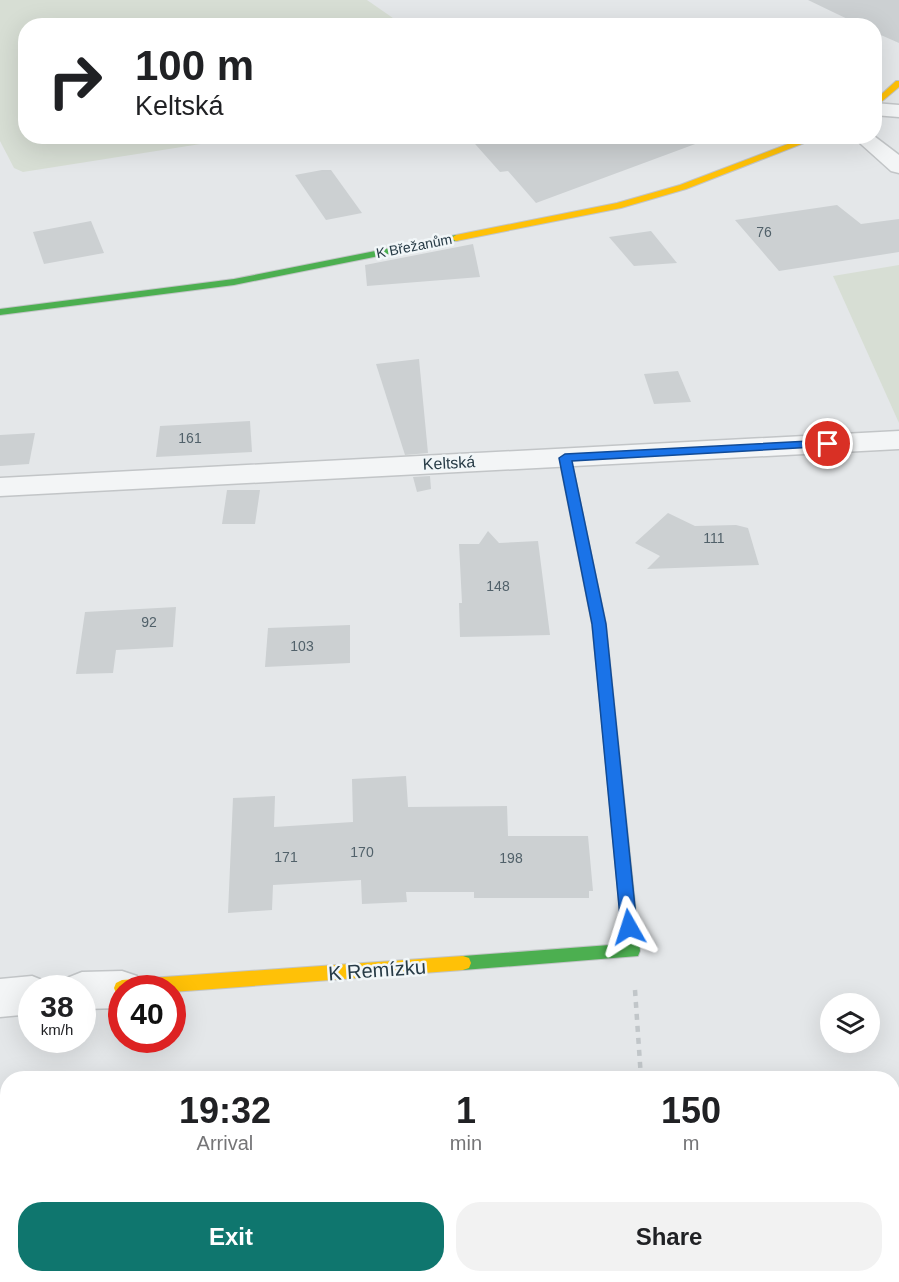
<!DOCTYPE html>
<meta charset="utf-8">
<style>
body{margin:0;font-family:Arial,sans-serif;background:#f2f2f2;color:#202124;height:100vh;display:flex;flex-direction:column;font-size:22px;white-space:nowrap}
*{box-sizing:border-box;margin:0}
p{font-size:20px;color:#757577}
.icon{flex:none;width:33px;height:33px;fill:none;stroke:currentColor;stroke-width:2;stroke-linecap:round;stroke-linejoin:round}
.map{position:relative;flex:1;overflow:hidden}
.side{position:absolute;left:0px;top:1071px;width:900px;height:212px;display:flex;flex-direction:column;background:#fff;border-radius:24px 24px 0 0;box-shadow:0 6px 24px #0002}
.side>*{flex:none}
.hud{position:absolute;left:18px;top:18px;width:864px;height:126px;border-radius:24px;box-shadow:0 6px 24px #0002;background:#fff;color:#202124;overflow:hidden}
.controls{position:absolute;left:820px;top:993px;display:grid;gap:12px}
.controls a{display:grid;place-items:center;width:60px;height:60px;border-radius:50%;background:#fff;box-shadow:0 6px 24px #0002;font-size:30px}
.speed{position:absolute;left:18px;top:975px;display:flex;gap:12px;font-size:30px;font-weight:700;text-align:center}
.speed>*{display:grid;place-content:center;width:78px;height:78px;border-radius:50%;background:#fff;box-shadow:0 6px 24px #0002;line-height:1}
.speed small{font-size:15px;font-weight:400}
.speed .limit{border:9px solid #d22;background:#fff;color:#111}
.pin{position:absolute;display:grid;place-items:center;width:51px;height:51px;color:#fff;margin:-26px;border:3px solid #fff;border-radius:50%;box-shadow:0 2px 6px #0007}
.me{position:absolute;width:66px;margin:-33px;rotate:354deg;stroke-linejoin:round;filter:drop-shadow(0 0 4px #0008)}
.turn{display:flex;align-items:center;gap:21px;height:126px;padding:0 18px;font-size:27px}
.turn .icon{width:78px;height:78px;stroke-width:2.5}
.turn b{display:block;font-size:42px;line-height:51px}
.eta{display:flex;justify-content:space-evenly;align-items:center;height:102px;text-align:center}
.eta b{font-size:36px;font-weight:800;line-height:42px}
.primary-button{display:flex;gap:12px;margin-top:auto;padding:12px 18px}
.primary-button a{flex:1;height:69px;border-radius:24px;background:#0f766e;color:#fff;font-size:24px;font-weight:800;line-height:69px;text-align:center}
.primary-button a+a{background:#f2f2f2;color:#202124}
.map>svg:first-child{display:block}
.green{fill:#d7ded4}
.building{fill:#ccd0d2}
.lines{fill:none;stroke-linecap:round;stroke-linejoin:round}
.street-casing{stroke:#c2c5c7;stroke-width:3}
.fast-casing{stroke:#c2c5c7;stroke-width:2}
.slow-casing{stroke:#c2c5c7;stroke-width:2}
.path{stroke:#c1c6c9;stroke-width:4.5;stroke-dasharray:6 6;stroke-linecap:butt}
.street{fill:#f3f5f6;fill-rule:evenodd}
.fast{fill:#4caf50;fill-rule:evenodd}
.slow{fill:#ffc107;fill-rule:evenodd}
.route{fill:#1a73e8;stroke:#114b97;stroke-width:1.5}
.labels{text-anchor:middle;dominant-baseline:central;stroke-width:5;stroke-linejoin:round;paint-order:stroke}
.number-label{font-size:14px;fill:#51616a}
.far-street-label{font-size:14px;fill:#273b46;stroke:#f1f6f8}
.street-label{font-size:16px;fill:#273b46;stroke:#f1f6f8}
.near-street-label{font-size:20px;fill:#273b46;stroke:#f1f6f8}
</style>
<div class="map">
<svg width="899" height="1282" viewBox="0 0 899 1282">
<rect width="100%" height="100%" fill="#e4e7e9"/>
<g class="green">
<polygon points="0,0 367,0 403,25 26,26 26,136 245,137 23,172 14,168 0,141"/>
<polygon points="899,265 899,423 833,276"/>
</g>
<g class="building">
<polygon points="808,0 899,0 899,43 874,32 874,26 862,26"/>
<polygon points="468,136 705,136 706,140 536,203 508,171 500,172"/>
<polygon points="322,170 331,170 362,213 326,220 295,175"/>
<polygon points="837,205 861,224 899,219 899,252 779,271 735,220"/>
<polygon points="91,221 104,253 44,264 33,232"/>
<polygon points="651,231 677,263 634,266 609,237"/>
<polygon points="473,244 480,277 367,286 365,265"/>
<polygon points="419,359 428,453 405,455 376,364"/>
<polygon points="678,371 691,402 654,404 644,374"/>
<polygon points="250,421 252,452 156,457 160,426"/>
<polygon points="35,433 29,464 0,466 0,435"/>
<polygon points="430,476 431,489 417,492 413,477"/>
<polygon points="227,490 260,490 255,524 222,524"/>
<polygon points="668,513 695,526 736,525 748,528 759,565 647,569 660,556 635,543"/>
<polygon points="488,531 499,543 538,541 550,635 460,637 459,603 462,603 459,544 479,544"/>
<polygon points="176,607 173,647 116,650 113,673 76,674 85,612"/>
<polygon points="350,625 350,663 265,667 268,628"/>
<polygon points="406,776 408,807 507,806 508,836 588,836 593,891 589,891 589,898 474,898 474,892 406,892 407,902 362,904 361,880 273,885 272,910 228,913 233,798 275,796 274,827 353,822 352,779"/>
</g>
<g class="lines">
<g class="street-casing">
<g id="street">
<polygon points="874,103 899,105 899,117 874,115"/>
<polygon points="852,136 874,136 899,155 899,173 891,171"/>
<polygon points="899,431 899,449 0,496 0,478"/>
<polygon points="122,971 137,976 142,988 122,988 122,1008 82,1009 82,988 63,988 67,978 82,972"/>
<polygon points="32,976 47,982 50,988 32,988 32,1014 0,1017 0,979"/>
</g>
</g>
<g class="fast-casing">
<g id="fast">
<polygon points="456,235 461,238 459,240 234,285 0,315 0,309 234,279"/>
<polygon points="607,697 612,698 614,702 640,951 638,956 463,970 457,968 455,963 457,958 463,956 623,944 600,702 602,698"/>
</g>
</g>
<g class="slow-casing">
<g id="slow">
<polygon points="896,81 899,81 899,87 874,108 874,101"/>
<polygon points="809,136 822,136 686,189 621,208 456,241 451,238 456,235 617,203 680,185"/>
<polygon points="565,454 571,458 606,624 614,702 612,706 602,706 600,702 592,624 559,458"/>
<polygon points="463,956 469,958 471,963 469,968 463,970 172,992 172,988 122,988 122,995 116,993 114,988 116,983 122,980"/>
</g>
</g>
<g class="path">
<polyline points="635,990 641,1078"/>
<polyline points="656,1275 656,1282"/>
</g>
<use href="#street" class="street"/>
<use href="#fast" class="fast"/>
<use href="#slow" class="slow"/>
</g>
<polygon class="route" points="828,440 833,444 832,446 572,461 606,624 637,927 635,932 629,935 623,932 621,927 592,624 559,458 565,454"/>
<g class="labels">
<g class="number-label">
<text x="764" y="232">76</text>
<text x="190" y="438">161</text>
<text x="714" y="538">111</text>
<text x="498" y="586">148</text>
<text x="149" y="622">92</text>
<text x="302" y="646">103</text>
<text x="362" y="852">170</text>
<text x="286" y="857">171</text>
<text x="511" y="858">198</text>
</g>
<g class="far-street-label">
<text transform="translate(414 246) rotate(-11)">K Břežanům</text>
</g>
<g class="street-label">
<text transform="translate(449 463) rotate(-3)">Keltská</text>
</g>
<g class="near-street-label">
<text transform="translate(377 970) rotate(-4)">K Remízku</text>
</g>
</g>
</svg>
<div class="controls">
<a><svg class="icon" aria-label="layers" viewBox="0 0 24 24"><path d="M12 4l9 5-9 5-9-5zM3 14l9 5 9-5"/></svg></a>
</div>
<div class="speed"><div>38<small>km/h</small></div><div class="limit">40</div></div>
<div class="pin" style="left:828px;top:444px;background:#d93025"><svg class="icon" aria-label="arrive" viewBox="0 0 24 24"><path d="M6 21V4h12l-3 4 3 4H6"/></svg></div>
<svg class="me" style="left:629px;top:927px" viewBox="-20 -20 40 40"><path d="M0-17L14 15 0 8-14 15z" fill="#1a73e8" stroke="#fff" stroke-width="4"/></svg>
<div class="hud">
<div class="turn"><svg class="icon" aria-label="right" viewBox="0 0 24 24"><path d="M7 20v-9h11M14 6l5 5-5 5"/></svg><div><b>100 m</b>Keltská</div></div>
</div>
<section class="side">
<div class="eta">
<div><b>19:32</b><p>Arrival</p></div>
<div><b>1</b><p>min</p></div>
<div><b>150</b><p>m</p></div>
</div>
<div class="primary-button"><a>Exit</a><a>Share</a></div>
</section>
</div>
